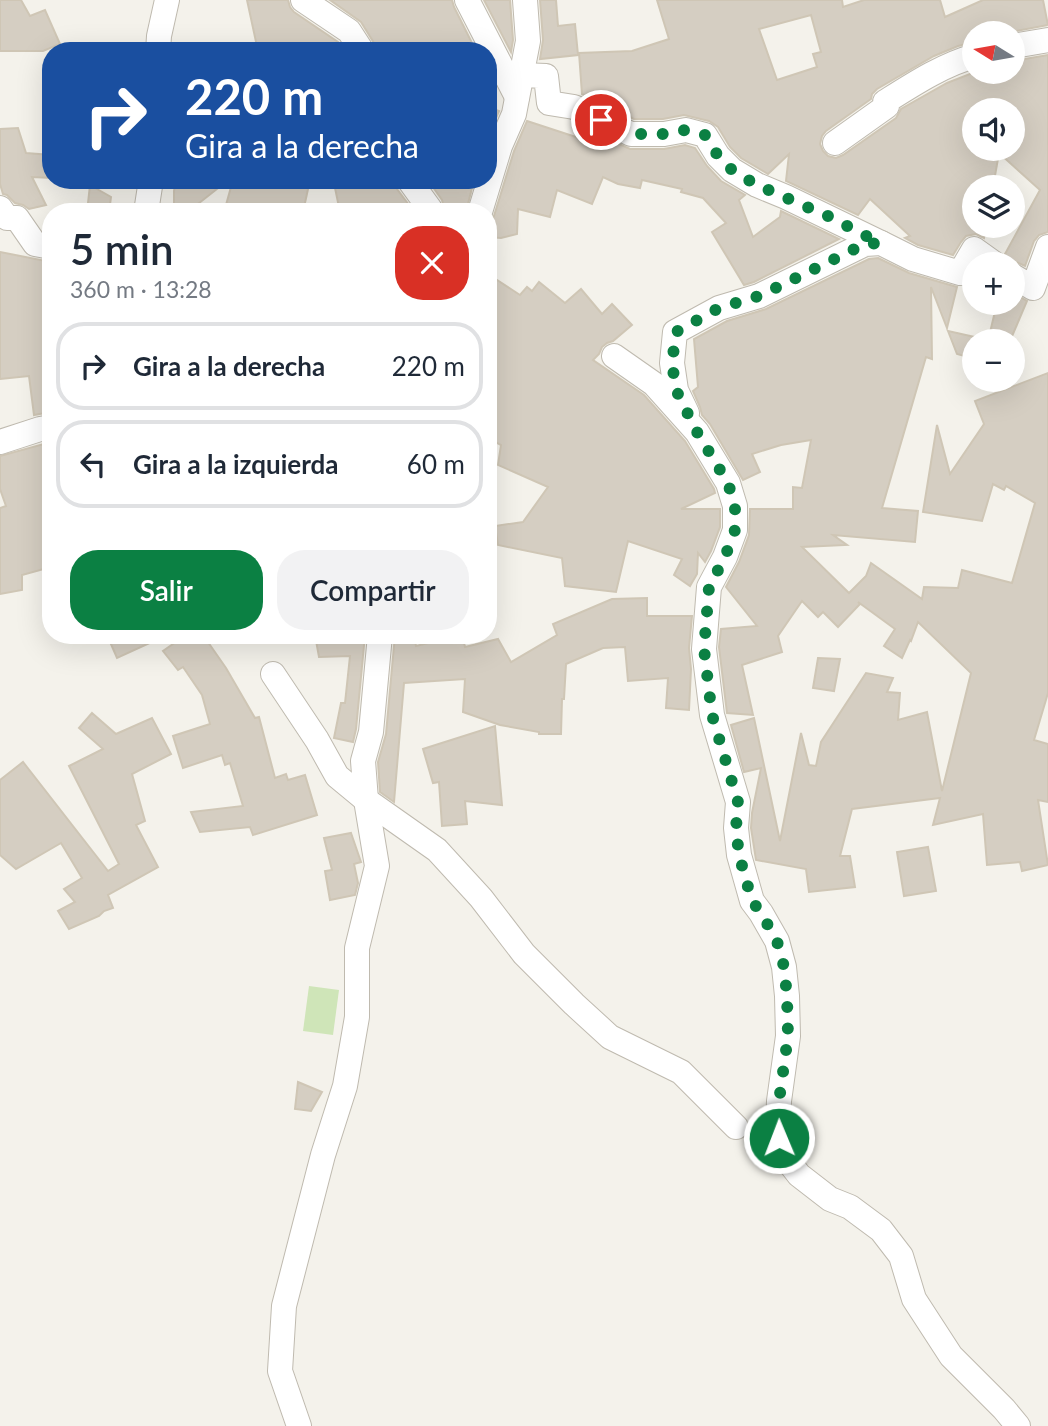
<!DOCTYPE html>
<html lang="es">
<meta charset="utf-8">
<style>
body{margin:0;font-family:Lato,sans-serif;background:#f2f2f3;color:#1f2937;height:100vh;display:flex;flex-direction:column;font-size:26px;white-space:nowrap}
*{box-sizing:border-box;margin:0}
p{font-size:23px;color:#747a83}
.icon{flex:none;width:38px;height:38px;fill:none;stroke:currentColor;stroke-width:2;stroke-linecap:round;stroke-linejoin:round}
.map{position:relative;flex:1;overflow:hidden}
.details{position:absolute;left:42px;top:203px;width:455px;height:441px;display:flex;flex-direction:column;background:#fff;border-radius:28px;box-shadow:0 7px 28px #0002}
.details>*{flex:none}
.hud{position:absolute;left:42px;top:42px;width:455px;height:147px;border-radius:28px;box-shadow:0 7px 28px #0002;background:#1a4fa0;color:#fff;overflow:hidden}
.needle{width:46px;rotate:281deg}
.buttons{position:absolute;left:962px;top:21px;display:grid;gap:14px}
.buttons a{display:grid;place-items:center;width:63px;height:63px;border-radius:50%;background:#fff;box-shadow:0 7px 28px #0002;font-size:35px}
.pin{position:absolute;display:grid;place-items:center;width:60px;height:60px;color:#fff;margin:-30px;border:4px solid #fff;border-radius:50%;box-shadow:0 2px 7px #0007}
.me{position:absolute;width:77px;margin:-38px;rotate:359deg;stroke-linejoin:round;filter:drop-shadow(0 0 5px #0008)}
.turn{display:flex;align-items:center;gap:24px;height:147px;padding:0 28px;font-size:32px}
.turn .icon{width:91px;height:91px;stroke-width:2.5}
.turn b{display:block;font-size:49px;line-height:60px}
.round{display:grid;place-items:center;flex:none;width:74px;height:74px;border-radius:28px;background:#f2f2f3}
.overview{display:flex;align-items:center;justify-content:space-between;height:119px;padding:0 28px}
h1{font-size:42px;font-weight:600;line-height:52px}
.primary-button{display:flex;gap:14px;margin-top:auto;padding:14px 28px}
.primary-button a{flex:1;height:80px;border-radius:28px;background:#0b8043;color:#fff;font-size:28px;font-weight:600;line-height:80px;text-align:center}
.primary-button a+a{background:#f2f2f3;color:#1f2937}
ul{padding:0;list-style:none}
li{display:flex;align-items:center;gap:21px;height:88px;margin:0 14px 10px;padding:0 14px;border:4px solid #e0e1e3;border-radius:28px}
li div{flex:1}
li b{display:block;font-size:26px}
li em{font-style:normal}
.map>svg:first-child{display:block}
.green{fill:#cfe5b8}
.building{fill:#d5cec2;stroke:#cfc6b5;stroke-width:2;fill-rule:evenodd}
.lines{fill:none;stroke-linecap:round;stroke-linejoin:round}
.street-casing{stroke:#bfbaaf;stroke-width:26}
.street{stroke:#fff;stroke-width:24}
.route{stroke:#0b8043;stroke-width:12;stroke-dasharray:0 21.6}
</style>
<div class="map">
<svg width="1048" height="1426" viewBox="0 0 1048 1426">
<rect width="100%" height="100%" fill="#f4f2eb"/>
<polygon class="green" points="309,986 339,990 333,1035 303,1031"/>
<g class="building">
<polygon points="0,0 21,0 30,16 45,10 60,44 43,51 0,51"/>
<polygon points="247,0 288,0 290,7 294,12 338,42 344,51 258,51"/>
<polygon points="330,0 452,0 454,7 476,51 377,51 374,43 361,22"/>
<polygon points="484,0 510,0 513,40 511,52"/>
<polygon points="540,0 556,0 558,26 575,24 578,55 540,59 543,40"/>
<path d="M657 0H842L843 7 864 0H940L945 17 983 0H1043L1048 25 1006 33H975V42L958 46 934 56 877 89 872 94 871 99 826 131 822 136 820 144 823 151 828 156 836 158 843 155 896 118 901 109 947 83 975 72H1013V61L1048 55V232L1039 235 1034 241 1025 266 1014 261 1009 262 1005 254 1040 190 999 153 993 187H975V226H986L984 238 976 234 966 236 961 242 953 255 918 245 905 238 910 236 870 199 858 215 786 181 789 154 768 174 741 158 730 147 718 127 709 121 684 115 663 119H634L582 94 579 53 632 51 669 39ZM811 15 821 52 813 54 817 67 777 80 759 29ZM975 110H1013V149H975Z"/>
<polygon points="488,107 499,111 488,136"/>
<polygon points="527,121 585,140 584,128 630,149 664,149 685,145 695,148 707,166 721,181 745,195 739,200 753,237 780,217 781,211 839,239 754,282 744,285 712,232 726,223 703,198 681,192 682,189 642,180 640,188 618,184 603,177 592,204 557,190 550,217 518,209 517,234 501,238 489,237 491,222 494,216 514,151"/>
<polygon points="18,128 26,153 51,155 51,178 32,177 46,205 29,209 23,205 15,203 7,195 3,194 0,184 0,129"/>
<polygon points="176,180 188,180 217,189 189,211 174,207 174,191"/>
<polygon points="233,180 310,180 303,212 224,212"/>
<polygon points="428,180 474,180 466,212 445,212 442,200"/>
<polygon points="394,181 397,189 409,205 379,211 378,206 355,212 340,212 335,188 354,183 355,186 366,183 367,186"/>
<polygon points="90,185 111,197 109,212 87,212"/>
<polygon points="0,252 51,262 51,412 34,415 29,376 0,379"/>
<polygon points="878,258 909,273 957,287 947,328 931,287 932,359 926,357 882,508 918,511 915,542 833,535 847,545 802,547 849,593 866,576 871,563 922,599 924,587 958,588 962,570 1012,583 1035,503 1006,486 1004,490 993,484 982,521 923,512 937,425 950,474 984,424 975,401 1048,373 1048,693 1034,740 1048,744 1048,802 1038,800 1048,865 1022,871 1020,862 987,865 983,814 933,825 940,798 852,809 840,856 850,856 855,887 809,892 806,869 756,860 751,828 752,813 761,768 744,772 731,725 754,718 780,841 801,733 809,765 816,766 821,742 866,673 893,678 887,692 900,693 898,720 927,712 942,791 971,673 918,622 911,641 910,640 902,658 884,646 895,629 858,602 860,604 838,627 823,612 818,617 802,601 778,636 782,652 742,665 753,715 727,713 719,647 721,629 757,626 726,587 739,562 749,535 750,509 793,509 793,487 802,488 811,440 781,445 752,454 760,472 743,480 710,424 702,415 700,407 693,391 698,387 694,339 727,321 766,309 869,259"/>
<polygon points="488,274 520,295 527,287 532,291 539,282 565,303 581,289 602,314 612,304 632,325 613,341 607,343 602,347 599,354 593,360 644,395 685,441 714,489 715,493 681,509 720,509 720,527 711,551 705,562 698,553 697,574 690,586 674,575 682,559 628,541 616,592 565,586 562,558 498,545 495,526 523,522 548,487 498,465 501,445 488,438"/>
<polygon points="1013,293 1027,301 1010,341 988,341 997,303 1013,303"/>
<polygon points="948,331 975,337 975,359 957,354"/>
<polygon points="51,442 51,505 45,506 51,527 51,567 22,575 22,590 0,594 0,508 6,506 0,489 0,456"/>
<polygon points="647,598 647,616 692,616 689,648 691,669 689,710 666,708 668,678 628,681 625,647 603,648 566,664 564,699 562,699 561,734 539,734 539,732 500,725 463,712 465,679 404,683 394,802 380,792 378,762 386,734 395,635 414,635 416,646 460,635 462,635 465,647 498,639 511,662 557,635 553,624 612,599"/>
<polygon points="107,635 167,635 117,658"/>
<polygon points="186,635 203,635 226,668 255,718 259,717 275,778 286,774 288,780 305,775 317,815 253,835 250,827 200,832 191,812 243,806 230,763 225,765 222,755 183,768 173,736 210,724 202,695 183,667 178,670 163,651"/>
<polygon points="315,635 365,635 356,729 353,742 334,738 341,703 345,703 350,656 319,657"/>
<polygon points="818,658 840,659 834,691 813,688"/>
<polygon points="92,713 116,734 152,718 171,754 132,774 145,821 136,825 158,867 108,895 113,908 104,911 99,916 69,929 58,911 75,902 64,889 82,878 61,843 16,869 0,855 0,780 23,762 108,871 119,864 69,766 103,749 79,728"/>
<polygon points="495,726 502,805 465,801 467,824 442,826 439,782 433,783 423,749"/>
<polygon points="351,833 361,862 354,864 358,883 355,895 330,900 325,871 332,870 324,838"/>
<polygon points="928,847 936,891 904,896 897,852"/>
<polygon points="298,1082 322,1092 311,1111 295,1109"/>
</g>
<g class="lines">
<g class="street-casing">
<g id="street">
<polyline points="303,0 349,31 362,51"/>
<polyline points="467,0 517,97"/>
<polyline points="1013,46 1048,40"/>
<polyline points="158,51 159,36 167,0"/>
<polyline points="521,75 546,76 549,103 574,107 631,134 664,134 686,130 705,135 718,156 732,170 757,185 786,197 881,243"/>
<path d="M835 143 887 106 885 102C912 85 944 64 975 56"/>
<polyline points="409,180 430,209 430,212"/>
<polyline points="0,208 7,218 17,218 35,244 51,247"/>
<polyline points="146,212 151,180"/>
<polyline points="480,212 500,146 514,114 528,41 525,0"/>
<polyline points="1013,276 1033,288 1048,247"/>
<polyline points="614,356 654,384 697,432 728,483 735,506 735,530 725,557 709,587 704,649 712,715 738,802 736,828 739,855 752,901 761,913 777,941 784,967 787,996 788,1036 779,1101 778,1124 781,1152 799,1175 830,1199 850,1207 881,1230 901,1256 914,1299 951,1356 1004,1409 1018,1426"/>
<polyline points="687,413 676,390 672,363 675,332 719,308 759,296 865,244 881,243 913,259 960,273 974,249 995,264"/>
<polyline points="0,442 40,429 51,427"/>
<polyline points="273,674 317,740 337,776 366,800 437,850 481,898 524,954 574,1004 610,1037 681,1072 736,1127"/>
<polyline points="299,1426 280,1371 284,1306 323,1155 345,1086 357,1017 357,948 377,866 366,800 363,761 371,732 380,635"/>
</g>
</g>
<use href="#street" class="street"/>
</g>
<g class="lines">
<polyline class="route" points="601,120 631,134 663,134 686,130 705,135 718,156 732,170 757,185 830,217 880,243 865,244 759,296 719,308 676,332 672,363 676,390 697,432 728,483 735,506 735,530 725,557 709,587 704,649 712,715 738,802 736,828 739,855 752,901 761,913 777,941 784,967 787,996 788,1036 779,1101 778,1124 779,1138"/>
</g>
</svg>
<div class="buttons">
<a><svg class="needle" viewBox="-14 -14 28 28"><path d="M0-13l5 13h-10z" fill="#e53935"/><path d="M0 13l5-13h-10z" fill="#747a83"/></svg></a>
<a><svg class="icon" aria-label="sound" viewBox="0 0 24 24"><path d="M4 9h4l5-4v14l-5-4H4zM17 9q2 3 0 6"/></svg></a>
<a><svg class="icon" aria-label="layers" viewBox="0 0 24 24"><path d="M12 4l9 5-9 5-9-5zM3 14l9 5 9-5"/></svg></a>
<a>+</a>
<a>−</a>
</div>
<div class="pin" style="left:601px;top:120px;background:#d93025"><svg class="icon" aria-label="arrive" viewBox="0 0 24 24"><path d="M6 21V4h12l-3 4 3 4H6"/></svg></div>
<svg class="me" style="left:779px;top:1138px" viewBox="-20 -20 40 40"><circle r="17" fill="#0b8043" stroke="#fff" stroke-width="3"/><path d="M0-11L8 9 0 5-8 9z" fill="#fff"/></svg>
<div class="hud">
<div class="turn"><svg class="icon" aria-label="right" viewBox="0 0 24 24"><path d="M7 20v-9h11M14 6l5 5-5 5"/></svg><div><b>220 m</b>Gira a la derecha</div></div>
</div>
<section class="details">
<div class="overview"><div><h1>5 min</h1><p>360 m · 13:28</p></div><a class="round" style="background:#d93025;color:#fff"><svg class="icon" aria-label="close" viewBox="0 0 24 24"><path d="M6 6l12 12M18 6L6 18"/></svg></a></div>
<ul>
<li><svg class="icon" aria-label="right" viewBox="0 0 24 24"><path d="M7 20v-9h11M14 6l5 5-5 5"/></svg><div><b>Gira a la derecha</b></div><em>220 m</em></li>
<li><svg class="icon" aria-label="left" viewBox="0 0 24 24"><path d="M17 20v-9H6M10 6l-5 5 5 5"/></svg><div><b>Gira a la izquierda</b></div><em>60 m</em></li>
</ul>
<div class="primary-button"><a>Salir</a><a>Compartir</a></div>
</section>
</div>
